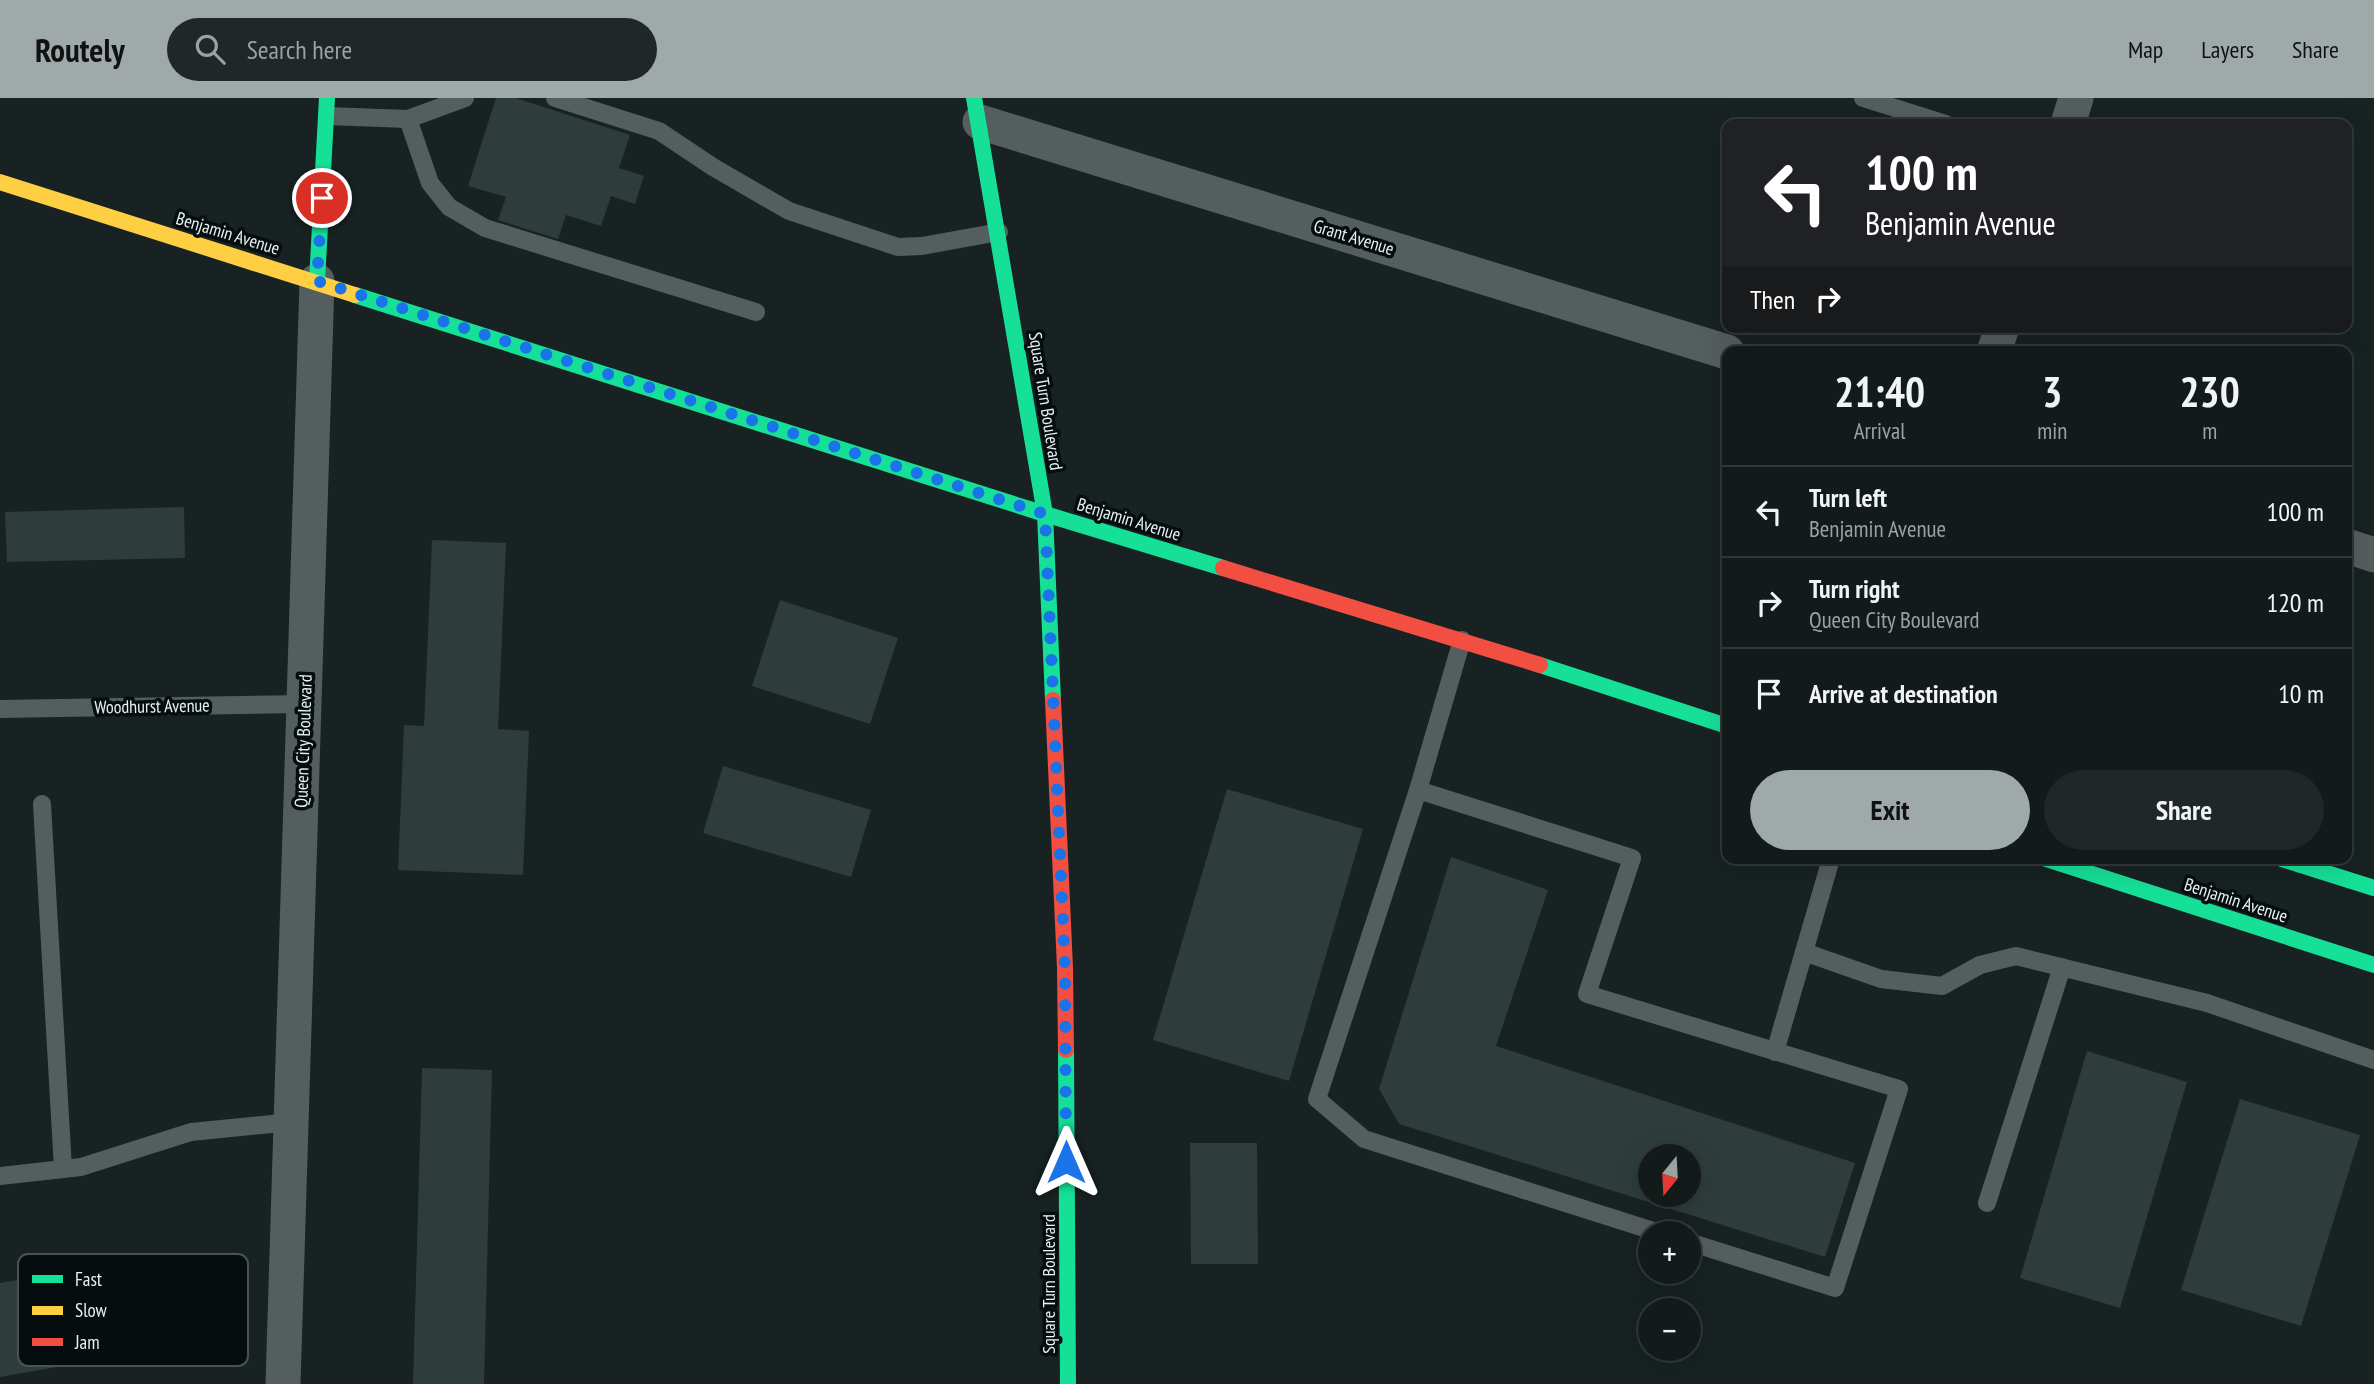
<!DOCTYPE html>
<meta charset="utf-8">
<style>
body{margin:0;font-family:"PT Sans Narrow",sans-serif;background:#1f2727;color:#f1f3f6;height:100vh;display:flex;flex-direction:column;font-size:26px;white-space:nowrap}
*{box-sizing:border-box;margin:0}
p{font-size:23px;color:#9ca1a2}
.icon{flex:none;width:38px;height:38px;fill:none;stroke:currentColor;stroke-width:2;stroke-linecap:round;stroke-linejoin:round}
.map{position:relative;flex:1;overflow:hidden}
.details{position:absolute;left:1722px;top:248px;width:630px;height:518px;display:flex;flex-direction:column;background:#121a1a;border-radius:14px;box-shadow:0 7px 28px #0002,0 0 0 2px #313839}
.details>*{flex:none}
.hud{position:absolute;left:1722px;top:21px;width:630px;height:214px;border-radius:14px;box-shadow:0 7px 28px #0002,0 0 0 2px #313839;background:#202124;color:#fff;overflow:hidden}
.needle{width:46px;rotate:198deg}
.fabs{position:absolute;left:1638px;top:1046px;display:grid;gap:14px}
.fabs a{display:grid;place-items:center;width:63px;height:63px;border-radius:50%;background:#121a1a;box-shadow:0 7px 28px #0002,0 0 0 2px #313839;font-size:35px}
.pin{position:absolute;display:grid;place-items:center;width:60px;height:60px;color:#fff;margin:-30px;border:4px solid #fff;border-radius:50%;box-shadow:0 2px 7px #0007}
.me{position:absolute;width:77px;margin:-38px;rotate:0deg;stroke-linejoin:round;filter:drop-shadow(0 0 5px #0008)}
.turn{display:flex;align-items:center;gap:24px;height:147px;padding:0 28px;font-size:32px}
.turn .icon{width:91px;height:91px;stroke-width:2.5}
.turn b{display:block;font-size:49px;line-height:60px}
.then{display:flex;align-items:center;height:66px;padding:0 28px;background:#0003;gap:14px;font-size:26px}
.eta{display:flex;justify-content:space-evenly;align-items:center;height:119px;text-align:center}
.eta b{font-size:42px;font-weight:700;line-height:49px}
.primary-button{display:flex;gap:14px;margin-top:auto;padding:14px 28px}
.primary-button a{flex:1;height:80px;border-radius:42px;background:#9fa9aa;color:#111;font-size:28px;font-weight:700;line-height:80px;text-align:center}
.primary-button a+a{background:#1f2727;color:#f1f3f6}
ul{padding:0;list-style:none}
li{display:flex;align-items:center;gap:21px;height:91px;padding:0 28px;border-top:2px solid #313839}
li div{flex:1}
li b{display:block;font-size:26px}
li em{font-style:normal}
header{display:flex;align-items:center;gap:42px;box-sizing:border-box;height:98px;padding:0 35px;background:#9fa9aa;color:#111}
header strong{font-size:33px}
nav{display:flex;gap:38px;margin-inline-start:auto;font-size:24px}
.search{width:490px;height:63px;background:#1f2727;display:flex;align-items:center;gap:18px;box-sizing:border-box;padding:0 24px;border-radius:38px;color:#9ca1a2;font-size:26px}
.map>svg:first-child{display:block}
.building{fill:#2e3c3c;fill-rule:evenodd}
.lines{fill:none;stroke-linecap:round;stroke-linejoin:round}
.lane{stroke:#555e5e;stroke-width:18}
.street{stroke:#555e5e;stroke-width:35}
.fast{stroke:#16e098;stroke-width:16}
.slow{stroke:#ffcf43;stroke-width:16}
.jam{stroke:#f24e42;stroke-width:16}
.route{stroke:#1a73e8;stroke-width:12;stroke-dasharray:0 21.6}
.labels{text-anchor:middle;dominant-baseline:central;stroke-width:7;stroke-linejoin:round;paint-order:stroke}
.street-label{font-size:18px;fill:#e7f2f3;stroke:#060d0e}
.key{fill:#060d0e;stroke:#4a5253;stroke-width:2}
.key-label{font-size:19px;fill:#e7f2f3}
</style>
<header>
<strong>Routely</strong>
<div class="search"><svg class="icon" aria-label="search" viewBox="0 0 24 24"><circle cx="10" cy="10" r="6"/><path d="M15 15l6 6"/></svg>Search here</div>
<nav><a>Map</a><a>Layers</a><a>Share</a></nav>
</header>
<div class="map">
<svg width="2374" height="1286" viewBox="0 0 2374 1286">
<rect width="100%" height="100%" fill="#182222"/>
<g class="building">
<polygon points="496,0 516,0 630,37 619,70 644,78 635,106 611,98 601,128 566,117 558,141 498,122 506,99 468,88"/>
<polygon points="184,409 185,460 7,464 5,414"/>
<polygon points="432,442 506,445 498,631 529,633 523,777 398,772 404,627 424,628"/>
<polygon points="780,502 898,540 870,626 752,588"/>
<polygon points="723,668 871,712 851,779 703,735"/>
<polygon points="1227,691 1363,731 1289,983 1153,942"/>
<path d="M1451 759 1548 792 1496 948 1855 1065 1825 1159 1399 1026 1379 991ZM1650 1059H1689V1097H1650Z"/>
<polygon points="2087,953 2187,984 2120,1210 2020,1180"/>
<polygon points="422,970 492,972 484,1286 413,1286"/>
<polygon points="2240,1001 2360,1037 2301,1228 2181,1192"/>
<polygon points="1190,1045 1257,1045 1258,1166 1191,1166"/>
<polygon points="99,1168 114,1259 0,1279 0,1185"/>
</g>
<g class="lines">
<g class="lane">
<polyline points="555,0 659,33 713,69 789,113 898,149 922,148 999,134"/>
<polyline points="1863,0 1946,26"/>
<polyline points="327,18 408,21 465,0"/>
<polyline points="408,21 430,85 449,109 485,130 756,214"/>
<polyline points="1462,542 1418,692 1317,1001 1364,1041 1663,1136"/>
<polyline points="0,611 304,606"/>
<polyline points="1418,692 1632,760 1587,896 1899,991 1835,1190 1689,1144"/>
<polyline points="42,706 63,1071"/>
<polyline points="1831,761 1804,854 1881,881 1942,888 1980,867 2016,858 2207,905 2374,962"/>
<polyline points="1775,954 1804,854"/>
<polyline points="0,1078 81,1069 191,1034 292,1024"/>
<polyline points="1987,1105 2062,869"/>
</g>
<g class="street">
<polyline points="980,24 1727,254"/>
<polyline points="2068,26 2076,0"/>
<polyline points="1994,254 2002,229"/>
<polyline points="2347,448 2374,457"/>
<polyline points="283,1286 317,183"/>
</g>
<g class="fast">
<polyline points="974,0 1045,416 1053,602"/>
<polyline points="317,183 327,0"/>
<polyline points="355,197 1045,416 1223,470"/>
<polyline points="1540,567 1727,628"/>
<polyline points="2046,761 2374,867"/>
<polyline points="2282,761 2374,790"/>
<polyline points="1066,952 1068,1286"/>
</g>
<polyline class="slow" points="0,84 355,197"/>
<g class="jam">
<polyline points="1223,470 1540,567"/>
<polyline points="1053,602 1065,870 1066,952"/>
</g>
</g>
<g class="lines">
<polyline class="route" points="322,100 317,183 1045,416 1065,870 1066,1064"/>
</g>
<g class="labels">
<g class="street-label">
<text transform="translate(228 135) rotate(17)">Benjamin Avenue</text>
<text transform="translate(1354 139) rotate(17)">Grant Avenue</text>
<text transform="translate(1046 303) rotate(81)">Square Turn Boulevard</text>
<text transform="translate(1129 421) rotate(17)">Benjamin Avenue</text>
<text transform="translate(152 608) rotate(-1)">Woodhurst Avenue</text>
<text transform="translate(303 643) rotate(-88)">Queen City Boulevard</text>
<text transform="translate(2236 802) rotate(18)">Benjamin Avenue</text>
<text transform="translate(1048 1186) rotate(-90)">Square Turn Boulevard</text>
</g>
</g>
<rect x="18" y="1156" width="230" height="112" rx="10" class="key"/>
<rect x="32" y="1177" width="31" height="8" fill="#16e098"/>
<rect x="32" y="1208" width="31" height="9" fill="#ffcf43"/>
<rect x="32" y="1240" width="31" height="8" fill="#f24e42"/>
<g class="key-label">
<text x="75" y="1188">Fast</text>
<text x="75" y="1219">Slow</text>
<text x="75" y="1251">Jam</text>
</g>
</svg>
<div class="fabs">
<a><svg class="needle" viewBox="-14 -14 28 28"><path d="M0-13l5 13h-10z" fill="#e53935"/><path d="M0 13l5-13h-10z" fill="#9ca1a2"/></svg></a>
<a>+</a>
<a>−</a>
</div>
<div class="pin" style="left:322px;top:100px;background:#d93025"><svg class="icon" aria-label="arrive" viewBox="0 0 24 24"><path d="M6 21V4h12l-3 4 3 4H6"/></svg></div>
<svg class="me" style="left:1066px;top:1064px" viewBox="-20 -20 40 40"><path d="M0-17L14 15 0 8-14 15z" fill="#1a73e8" stroke="#fff" stroke-width="4"/></svg>
<div class="hud">
<div class="turn"><svg class="icon" aria-label="left" viewBox="0 0 24 24"><path d="M17 20v-9H6M10 6l-5 5 5 5"/></svg><div><b>100 m</b>Benjamin Avenue</div></div>
<div class="then">Then<svg class="icon" aria-label="right" viewBox="0 0 24 24"><path d="M7 20v-9h11M14 6l5 5-5 5"/></svg></div>
</div>
<section class="details">
<div class="eta">
<div><b>21:40</b><p>Arrival</p></div>
<div><b>3</b><p>min</p></div>
<div><b>230</b><p>m</p></div>
</div>
<ul>
<li><svg class="icon" aria-label="left" viewBox="0 0 24 24"><path d="M17 20v-9H6M10 6l-5 5 5 5"/></svg><div><b>Turn left</b><p>Benjamin Avenue</p></div><em>100 m</em></li>
<li><svg class="icon" aria-label="right" viewBox="0 0 24 24"><path d="M7 20v-9h11M14 6l5 5-5 5"/></svg><div><b>Turn right</b><p>Queen City Boulevard</p></div><em>120 m</em></li>
<li><svg class="icon" aria-label="arrive" viewBox="0 0 24 24"><path d="M6 21V4h12l-3 4 3 4H6"/></svg><div><b>Arrive at destination</b></div><em>10 m</em></li>
</ul>
<div class="primary-button"><a>Exit</a><a>Share</a></div>
</section>
</div>
